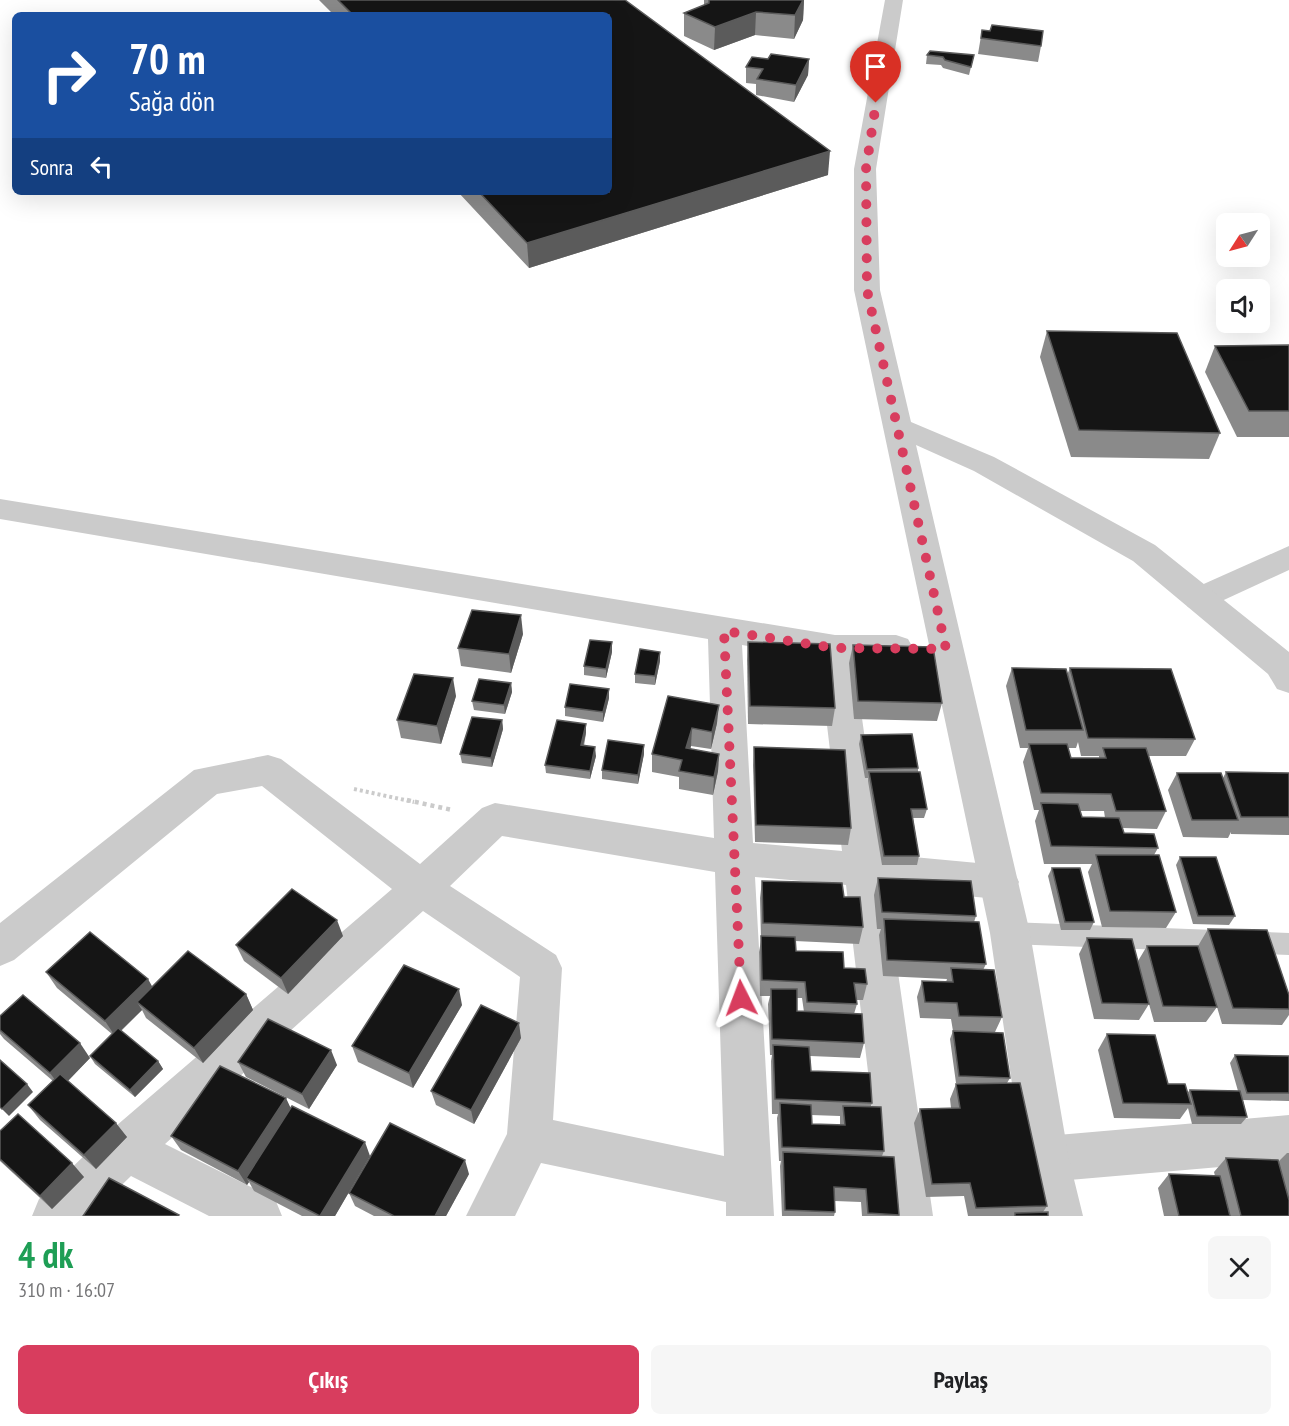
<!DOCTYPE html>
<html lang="tr">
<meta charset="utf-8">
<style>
body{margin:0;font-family:"PT Sans Narrow",sans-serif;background:#f6f6f6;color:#202124;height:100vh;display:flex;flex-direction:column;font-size:22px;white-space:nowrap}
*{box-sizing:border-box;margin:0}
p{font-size:20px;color:#757577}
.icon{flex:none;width:33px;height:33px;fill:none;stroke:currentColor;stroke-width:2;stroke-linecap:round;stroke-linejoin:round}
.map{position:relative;height:1216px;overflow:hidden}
.drawer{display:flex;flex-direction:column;background:#fff;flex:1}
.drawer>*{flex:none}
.top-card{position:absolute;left:12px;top:12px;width:600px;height:183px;border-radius:9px;box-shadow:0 6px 24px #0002;background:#1a4fa0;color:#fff;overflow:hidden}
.needle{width:39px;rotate:234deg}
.fabs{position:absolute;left:1216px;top:213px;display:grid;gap:12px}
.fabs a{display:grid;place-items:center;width:54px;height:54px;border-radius:9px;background:#fff;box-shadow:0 6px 24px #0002;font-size:30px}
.pin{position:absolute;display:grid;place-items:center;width:51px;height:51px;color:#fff;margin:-62px -26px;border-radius:50% 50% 50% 0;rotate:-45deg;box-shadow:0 0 6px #0007}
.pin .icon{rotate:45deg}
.me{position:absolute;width:66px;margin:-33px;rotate:357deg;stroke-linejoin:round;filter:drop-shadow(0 0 4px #0008)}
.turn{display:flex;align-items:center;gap:21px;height:126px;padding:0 18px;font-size:27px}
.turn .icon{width:78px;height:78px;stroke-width:2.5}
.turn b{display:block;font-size:42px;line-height:51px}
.then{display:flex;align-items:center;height:57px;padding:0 18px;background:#0003;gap:12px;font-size:22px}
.round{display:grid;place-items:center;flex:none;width:63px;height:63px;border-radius:9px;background:#f6f6f6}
.overview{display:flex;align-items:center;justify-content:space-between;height:102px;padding:0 18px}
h1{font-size:36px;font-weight:700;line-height:45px;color:#1e9e55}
.primary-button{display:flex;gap:12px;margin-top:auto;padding:12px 18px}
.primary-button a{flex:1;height:69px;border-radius:9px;background:#d83d5e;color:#fff;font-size:24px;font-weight:700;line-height:69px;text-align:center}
.primary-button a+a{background:#f6f6f6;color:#202124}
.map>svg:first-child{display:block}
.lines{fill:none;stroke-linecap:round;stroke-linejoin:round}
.path-far1{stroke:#cbcbcb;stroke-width:4;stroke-dasharray:3 3;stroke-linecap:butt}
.path{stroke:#cbcbcb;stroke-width:4.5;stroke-dasharray:4 4;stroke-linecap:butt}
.service{fill:#cbcbcb;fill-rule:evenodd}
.minor{fill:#cbcbcb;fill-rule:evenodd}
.tertiary{fill:#cbcbcb;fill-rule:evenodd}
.wall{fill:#8a8a8a;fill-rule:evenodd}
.shaded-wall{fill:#5b5b5b}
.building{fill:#151515;stroke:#5b5b5b;stroke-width:1.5}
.route{stroke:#d83d5e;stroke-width:10;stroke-dasharray:0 18}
</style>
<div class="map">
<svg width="1289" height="1216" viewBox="0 0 1289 1216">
<rect width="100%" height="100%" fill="#fff"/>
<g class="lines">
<polyline class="path-far1" points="354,789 414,802"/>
<polyline class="path" points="407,800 452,810"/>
<polygon class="service" points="1010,922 1289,933 1289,955 1010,944 1002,941 998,933 1002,925"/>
<g class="minor">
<path d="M0 499 835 635H896L908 639 913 648 908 657 896 661H854L881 854 999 865 1013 870 1019 882 1013 894 999 899 886 889 933 1216H885L846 885 755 877 774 1216H726V1202L541 1163 515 1216H466L507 1134 520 977 423 911 165 1144 275 1199 282 1216H209L131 1176 90 1216H32L39 1199 109 1132 392 889 262 786 217 794 14 960 0 966V923L194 770 268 755 281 759 420 864 482 808 495 803 714 838 708 639 0 519ZM742 645 819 658 842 851 753 843ZM502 836 715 872 724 1156 553 1120 562 968 556 955 450 886Z"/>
<polygon points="1289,546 1289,570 1200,611 1188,607 1184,599 1188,591"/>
<polygon points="1289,1115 1289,1161 1046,1182 1030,1175 1023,1159 1030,1143 1046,1136"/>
</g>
<polygon class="tertiary" points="885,0 903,0 876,169 880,290 911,422 994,457 1155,545 1289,652 1289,693 1277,689 1268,674 1133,561 974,471 916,445 1030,933 1069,1159 1083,1216 1035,1216 1023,1159 990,933 854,290 854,169"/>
</g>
<g class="wall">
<polygon points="319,0 625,0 828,175 529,268 458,192 609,192 609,15 334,15"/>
<polygon points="704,0 804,0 803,20 794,39 755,35 714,50 684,36 684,13 704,5"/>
<polygon points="982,30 1041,46 1038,62 978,54"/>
<polygon points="927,55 974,55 969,75 943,68 941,65 926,64"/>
<polygon points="768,59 809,59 808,75 794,102 756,95 756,84 746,83 746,67"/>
<polygon points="1047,331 1220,433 1209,459 1071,457 1040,357"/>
<polygon points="1289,345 1289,437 1237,437 1205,372 1215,346"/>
<polygon points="523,634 511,673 461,666 458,648"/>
<polygon points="612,642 612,652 606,678 584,675 584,666"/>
<polygon points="748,642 835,708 832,726 748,724 747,660"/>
<polygon points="853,645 942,703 937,721 854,719 849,663"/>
<polygon points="660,661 655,685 635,683 635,674"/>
<path d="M1012 668 1067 675 1070 668 1195 739 1186 756H1149L1166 811 1157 829 1123 828 1124 833 1158 848 1154 855 1176 912 1166 928 1102 927 1088 872 1092 864H1044L1035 821 1039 810H1034L1023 762 1028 748H1020L1006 686ZM1078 742 1081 756H1099V758H1071L1068 748H1076ZM1080 811H1104L1105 818 1082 817Z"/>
<polygon points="511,683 512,692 505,714 474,710 472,701"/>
<polygon points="456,696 441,744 401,738 397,720"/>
<polygon points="668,696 717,723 711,749 691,746 690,749 719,754 718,771 713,795 679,789 679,777 652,772 652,754"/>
<polygon points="609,698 603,722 565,716 565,707"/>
<polygon points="502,720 503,729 492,767 462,763 460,754"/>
<polygon points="586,733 584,746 596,756 590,779 546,773 545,765"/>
<polygon points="861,735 918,768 918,772 927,809 924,818 913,818 919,856 917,865 882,865 868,781 868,778 865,778 859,744"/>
<polygon points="754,747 851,828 848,845 755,842 753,765"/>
<polygon points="644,754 638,784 602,779 602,770"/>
<polygon points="1226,772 1289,773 1289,835 1231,834 1231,832 1228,838 1183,837 1168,790 1177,773 1223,778"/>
<polygon points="1180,857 1235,916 1229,925 1193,924 1176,865"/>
<polygon points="1052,868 1094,922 1090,930 1061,930 1048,876"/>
<polygon points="878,878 976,916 974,922 986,964 983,970 1002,1017 995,1032 1010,1078 1007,1083 1047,1206 1043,1212 1048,1216 968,1216 964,1196 926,1197 914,1123 920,1109 951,1108 950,1099 956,1084 974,1084 956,1083 950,1039 953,1031 951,1019 920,1018 917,997 922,981 946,982 947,979 883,976 879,935 881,929 877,929 874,895"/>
<path d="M762 881 844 897 863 927 859 944 795 941 796 951 844 968 867 984 863 1000H856L857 1004 854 1014 864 1043 860 1058 810 1056 811 1071 872 1103 871 1107 884 1151 882 1156 899 1216H862L861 1202 835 1201V1212L834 1216H782L780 1166 781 1161H779L777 1118 778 1114H772L771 1061 772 1055H770L768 1004 770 996H760L759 952 761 940 760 898ZM797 998H802L804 1012 797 1011ZM811 1115 840 1116V1125L812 1124Z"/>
<polygon points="1208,929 1289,995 1289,1015 1282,1025 1222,1024 1217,1007 1206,1022 1154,1022 1149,1004 1139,1020 1094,1019 1079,954 1087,938 1138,961 1147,946 1198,946"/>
<polygon points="343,936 288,994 244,961 236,945"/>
<polygon points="46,972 152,987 246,994 253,1010 203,1063 146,1018 142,1010 121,1031 158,1061 163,1069 135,1097 95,1064 90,1056 112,1034 57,988"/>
<polygon points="462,1005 413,1088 358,1062 352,1046"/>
<polygon points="0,1016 90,1058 68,1081 127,1137 96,1169 40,1120 28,1105 53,1081 4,1039 0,1034"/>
<polygon points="1107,1034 1168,1084 1187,1093 1190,1090 1238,1091 1230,1063 1235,1055 1289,1056 1289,1101 1243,1100 1247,1117 1241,1124 1192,1124 1188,1108 1180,1119 1114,1118 1098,1050"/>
<polygon points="521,1038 474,1124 436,1105 431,1091"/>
<polygon points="238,1062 337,1065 309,1109 246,1077"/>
<polygon points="291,1109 370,1156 335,1216 302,1216 254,1191 249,1182 247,1185 181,1150 171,1136"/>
<polygon points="0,1130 0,1131 84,1177 52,1209 0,1161"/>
<polygon points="1287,1153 1289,1153 1289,1216 1164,1216 1158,1188 1169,1174 1215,1176 1214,1172 1226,1158 1278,1162"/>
<polygon points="469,1174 446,1216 374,1216 355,1206 349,1193"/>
</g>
<g class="shaded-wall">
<polygon points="803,0 804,0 803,20 794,39 795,15"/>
<polygon points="756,12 755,35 714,50 715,27"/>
<polygon points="809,59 808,75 794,102 796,85"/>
<polygon points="830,151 828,175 529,268 527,243"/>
<polygon points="521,615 523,634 511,673 509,654"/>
<polygon points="612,642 612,652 606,678 606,669"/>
<polygon points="660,652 660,661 655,685 655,676"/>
<polygon points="453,678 456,696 441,744 437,726"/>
<polygon points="511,683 512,692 505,714 504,705"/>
<polygon points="609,689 609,698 603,722 603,712"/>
<polygon points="719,705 717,723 711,749 712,732"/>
<polygon points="502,720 503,729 492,767 491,758"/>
<polygon points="586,724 586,733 581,754 581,745"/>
<polygon points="692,728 691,746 686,766 686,748"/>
<polygon points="644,745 644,754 638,784 638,775"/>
<polygon points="595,747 596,756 590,779 590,771"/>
<polygon points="719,754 718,771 713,795 714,777"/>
<polygon points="337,920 343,936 288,994 281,978"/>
<polygon points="148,979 157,995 137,1002 142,1010 115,1036 105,1021"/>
<polygon points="459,989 462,1005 413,1088 409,1073"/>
<polygon points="246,994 253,1010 203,1063 194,1048"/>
<polygon points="519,1023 521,1038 474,1124 471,1110"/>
<polygon points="80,1043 90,1058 61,1088 50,1073"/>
<polygon points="331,1050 337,1065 309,1109 302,1094"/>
<polygon points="158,1061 163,1069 135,1097 130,1090"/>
<polygon points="27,1084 33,1092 9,1116 2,1109"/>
<polygon points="286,1098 293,1113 246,1178 249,1182 247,1185 238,1171"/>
<polygon points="116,1123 127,1137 96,1169 84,1155"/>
<polygon points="365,1142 370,1156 335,1216 320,1216"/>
<polygon points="465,1160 469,1174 446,1216 435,1216"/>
<polygon points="72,1163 84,1177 52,1209 40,1196"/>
</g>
<g class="building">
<polygon points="338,0 625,0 830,151 527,243 479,192 609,192 609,15 353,15"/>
<polygon points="709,0 803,0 795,15 756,12 715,27 684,13 709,3"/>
<polygon points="992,25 1043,31 1041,46 981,38 982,30 990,31"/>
<polygon points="930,51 974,55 971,67 945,60 943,57 927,55"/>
<polygon points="771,54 809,59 796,85 757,79 763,69 746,67 752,57 768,59"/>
<polygon points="1047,331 1177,333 1220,433 1079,430"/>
<polygon points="1289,345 1289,411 1249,411 1215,346"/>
<polygon points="472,610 521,615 509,654 458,648"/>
<polygon points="590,640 612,642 606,669 584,666"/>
<polygon points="748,642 830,644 835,708 750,706"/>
<polygon points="853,645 933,647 942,703 858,701"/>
<polygon points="640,649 660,652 655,676 635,674"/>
<polygon points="1012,668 1066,669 1083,730 1026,730"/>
<polygon points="1070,668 1171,669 1195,739 1088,738"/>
<polygon points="414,674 453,678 437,726 397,720"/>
<polygon points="479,679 511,683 504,705 472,701"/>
<polygon points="570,684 609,689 603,712 565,707"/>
<polygon points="668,696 719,705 712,732 692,728 686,748 719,754 714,777 679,771 682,760 652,754"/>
<polygon points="472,717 502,720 491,758 460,754"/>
<polygon points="557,720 586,724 581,745 595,747 590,771 545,765"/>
<polygon points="912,734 918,768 867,769 861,735"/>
<polygon points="608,740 644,745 638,775 602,770"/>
<polygon points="1029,744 1067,744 1071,758 1106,758 1103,748 1146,748 1166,811 1116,811 1111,794 1041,793"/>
<polygon points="754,747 845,750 851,828 756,825"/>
<polygon points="869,772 920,772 927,809 911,809 919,856 884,856"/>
<polygon points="1226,772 1289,773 1289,817 1241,817"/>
<polygon points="1177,773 1221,773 1238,820 1192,820"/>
<polygon points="1041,803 1078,804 1082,817 1119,818 1124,833 1154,834 1158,848 1051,846"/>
<polygon points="1096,855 1159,855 1176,912 1110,911"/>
<polygon points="1180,857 1216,857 1235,916 1198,916"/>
<polygon points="1052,868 1080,868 1094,922 1065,922"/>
<polygon points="878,878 971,881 976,916 882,912"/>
<polygon points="762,881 842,883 844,897 860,897 863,927 763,923"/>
<polygon points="292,889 337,920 281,978 236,945"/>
<polygon points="884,919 979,922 986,964 887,960"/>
<polygon points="1208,929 1267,930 1289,995 1289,1009 1233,1008"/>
<polygon points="90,932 148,979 105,1021 46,972"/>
<polygon points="761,936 795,937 796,951 843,952 844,968 865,969 867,984 854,983 857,1004 807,1002 805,982 762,980"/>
<polygon points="1087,938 1132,939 1149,1004 1102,1003"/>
<polygon points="1147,946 1198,946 1217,1007 1163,1006"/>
<polygon points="188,951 246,994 194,1048 137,1002"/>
<polygon points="404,965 459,989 409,1073 352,1046"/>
<polygon points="951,968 994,970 1002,1017 959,1016 957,1003 925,1002 922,981 953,982"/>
<polygon points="771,989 797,989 797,1011 862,1014 864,1043 772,1039"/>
<polygon points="23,995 80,1043 50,1073 0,1030 0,1016"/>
<polygon points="481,1005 519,1023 471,1110 431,1091"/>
<polygon points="268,1019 331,1050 302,1094 238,1062"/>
<polygon points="118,1028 158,1061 130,1090 90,1056"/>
<polygon points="953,1031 1003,1033 1010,1078 959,1076"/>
<polygon points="1107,1034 1155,1035 1168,1084 1185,1084 1191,1104 1123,1103"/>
<polygon points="773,1045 809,1047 811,1071 870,1073 872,1103 775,1099"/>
<polygon points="1235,1055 1289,1056 1289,1093 1247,1093"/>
<polygon points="0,1060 27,1084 2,1109 0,1107"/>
<polygon points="220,1066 286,1098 238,1171 171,1136"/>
<polygon points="60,1074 116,1123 84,1155 28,1105"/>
<polygon points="1020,1083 1047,1206 976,1208 970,1183 932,1184 920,1109 960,1108 956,1084"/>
<polygon points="1190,1090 1240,1091 1247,1117 1197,1116"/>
<polygon points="780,1103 811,1105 812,1124 845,1125 843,1106 881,1107 884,1151 782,1147"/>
<polygon points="292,1106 365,1142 320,1216 246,1178"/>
<polygon points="18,1114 72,1163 40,1196 0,1159 0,1131"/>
<polygon points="390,1123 465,1160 435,1216 394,1216 349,1193"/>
<polygon points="783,1152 894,1157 899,1215 868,1213 866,1189 834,1187 835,1212 785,1210"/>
<polygon points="1226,1158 1278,1160 1289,1200 1289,1216 1241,1216"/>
<polygon points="1169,1174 1220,1176 1230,1216 1179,1216"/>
<polygon points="109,1178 179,1215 178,1216 83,1216"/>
<polygon points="1048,1212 1048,1216 1015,1216 1015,1213"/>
</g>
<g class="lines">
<polyline class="route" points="741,998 724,631 835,648 946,649 867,290 866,169 876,103"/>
</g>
</svg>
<div class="fabs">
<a><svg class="needle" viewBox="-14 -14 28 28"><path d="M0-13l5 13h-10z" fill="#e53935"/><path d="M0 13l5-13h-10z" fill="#757577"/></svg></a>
<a><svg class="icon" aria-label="sound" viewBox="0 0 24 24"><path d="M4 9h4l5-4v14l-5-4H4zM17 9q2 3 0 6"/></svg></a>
</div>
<div class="pin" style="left:876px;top:103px;background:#d93025"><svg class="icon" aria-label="arrive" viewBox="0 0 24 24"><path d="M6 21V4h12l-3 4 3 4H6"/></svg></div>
<svg class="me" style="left:741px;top:998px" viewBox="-20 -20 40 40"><path d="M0-17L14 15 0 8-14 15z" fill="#d83d5e" stroke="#fff" stroke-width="4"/></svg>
<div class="top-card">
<div class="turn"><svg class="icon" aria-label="right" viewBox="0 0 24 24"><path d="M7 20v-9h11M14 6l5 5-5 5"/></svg><div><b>70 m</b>Sağa dön</div></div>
<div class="then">Sonra<svg class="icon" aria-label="left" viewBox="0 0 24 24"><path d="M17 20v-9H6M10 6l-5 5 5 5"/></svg></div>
</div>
</div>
<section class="drawer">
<div class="overview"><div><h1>4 dk</h1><p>310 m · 16:07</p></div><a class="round"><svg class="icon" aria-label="close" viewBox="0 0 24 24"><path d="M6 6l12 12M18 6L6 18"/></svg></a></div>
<div class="primary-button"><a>Çıkış</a><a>Paylaş</a></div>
</section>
